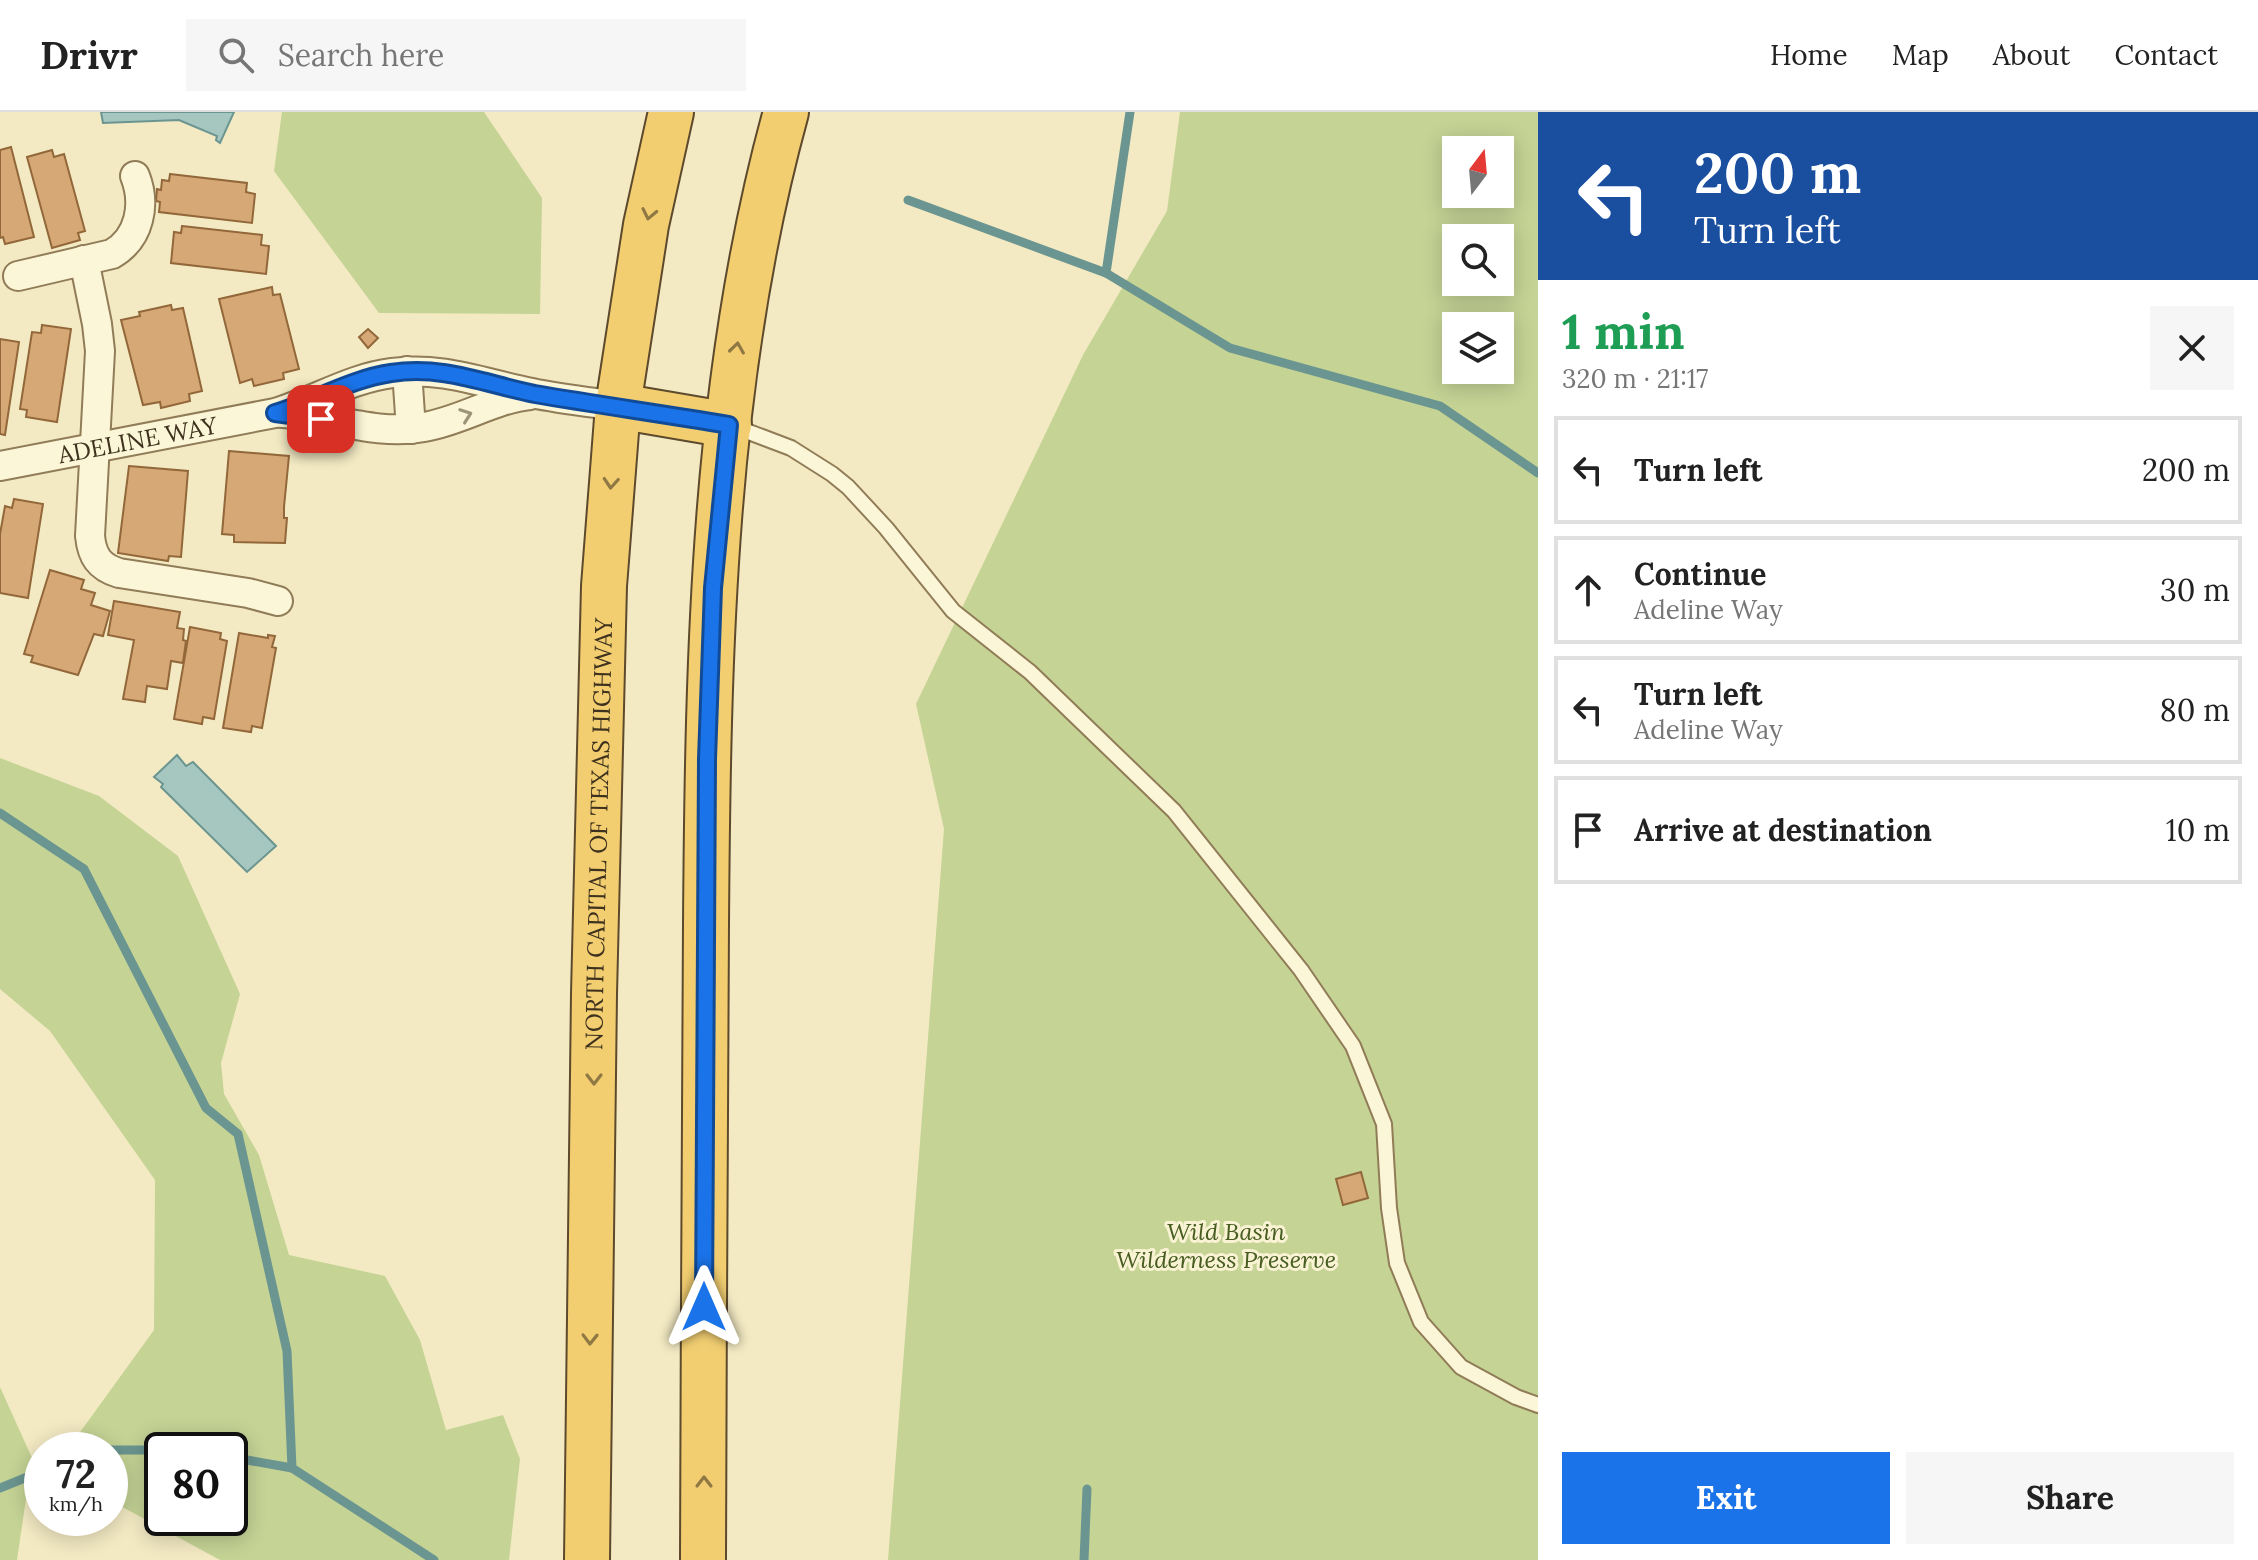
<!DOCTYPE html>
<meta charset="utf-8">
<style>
body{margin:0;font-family:Lora,serif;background:#f6f6f6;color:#222;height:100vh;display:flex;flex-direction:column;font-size:30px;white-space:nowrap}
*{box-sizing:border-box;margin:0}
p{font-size:26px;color:#767676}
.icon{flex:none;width:44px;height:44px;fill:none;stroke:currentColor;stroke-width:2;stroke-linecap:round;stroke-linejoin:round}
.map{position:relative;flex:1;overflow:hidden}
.details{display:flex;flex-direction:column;background:#fff;width:720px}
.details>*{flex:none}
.hud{background:#1a4fa0;color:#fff;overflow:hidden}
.needle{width:52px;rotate:16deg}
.tools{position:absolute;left:1442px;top:24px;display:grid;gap:16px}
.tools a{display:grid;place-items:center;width:72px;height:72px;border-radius:0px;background:#fff;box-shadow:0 4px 20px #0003;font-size:40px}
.speed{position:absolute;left:24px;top:1320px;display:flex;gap:16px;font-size:40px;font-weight:700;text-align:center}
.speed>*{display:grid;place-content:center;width:104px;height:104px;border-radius:50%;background:#fff;box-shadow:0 4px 20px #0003;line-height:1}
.speed small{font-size:20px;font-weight:400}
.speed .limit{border:4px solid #111;border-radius:12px;background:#fff;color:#111}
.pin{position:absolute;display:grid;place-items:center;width:68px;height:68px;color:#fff;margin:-34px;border-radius:16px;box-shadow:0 4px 12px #0006}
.me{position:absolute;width:88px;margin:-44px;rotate:0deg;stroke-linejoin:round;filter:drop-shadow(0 0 6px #0008)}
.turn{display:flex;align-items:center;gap:28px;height:168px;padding:0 24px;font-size:36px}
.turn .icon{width:104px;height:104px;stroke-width:2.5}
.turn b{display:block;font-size:56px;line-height:68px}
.round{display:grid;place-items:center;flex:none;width:84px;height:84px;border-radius:0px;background:#f6f6f6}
.headline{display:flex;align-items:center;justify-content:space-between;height:136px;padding:0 24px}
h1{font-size:48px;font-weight:700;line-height:60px;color:#1e9e55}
.button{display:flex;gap:16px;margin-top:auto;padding:16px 24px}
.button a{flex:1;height:92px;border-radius:0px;background:#1a73e8;color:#fff;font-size:32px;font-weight:700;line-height:92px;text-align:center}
.button a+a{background:#f6f6f6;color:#222}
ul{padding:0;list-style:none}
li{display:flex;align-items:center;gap:24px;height:108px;margin:0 16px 12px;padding:0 8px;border:4px solid #e0e0e0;border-radius:0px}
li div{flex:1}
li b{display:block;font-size:30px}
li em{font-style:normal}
header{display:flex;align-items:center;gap:48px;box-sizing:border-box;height:112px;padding:0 40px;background:#fff;border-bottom:2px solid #e0e0e0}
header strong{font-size:38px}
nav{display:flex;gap:44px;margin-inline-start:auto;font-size:28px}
.search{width:560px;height:72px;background:#f6f6f6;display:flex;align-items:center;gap:20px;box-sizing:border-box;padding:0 28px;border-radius:0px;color:#767676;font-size:30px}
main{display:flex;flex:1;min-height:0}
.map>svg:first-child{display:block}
.green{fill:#c5d395;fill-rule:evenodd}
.water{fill:#a6c6c0;stroke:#6b9590;stroke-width:2}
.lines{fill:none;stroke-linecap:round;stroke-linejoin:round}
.stream{stroke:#6b9590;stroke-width:9}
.building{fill:#d5a875;stroke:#92673a;stroke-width:2}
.service-casing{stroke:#907c57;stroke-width:18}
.minor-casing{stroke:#907c57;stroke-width:32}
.trunk-casing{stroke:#5d492c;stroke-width:48}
.service{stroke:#fcf6d8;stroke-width:14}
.minor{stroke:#fcf6d8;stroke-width:28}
.trunk{stroke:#f2ce71;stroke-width:44}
.oneway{stroke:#8f7843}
.oneway2{stroke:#9d947a}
.route-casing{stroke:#114b97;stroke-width:20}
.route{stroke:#1a73e8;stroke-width:14}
.labels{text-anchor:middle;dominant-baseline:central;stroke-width:6;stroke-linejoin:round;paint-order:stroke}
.street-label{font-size:24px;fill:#3e311d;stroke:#f9f3d4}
.park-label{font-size:24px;font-style:italic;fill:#475d21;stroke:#f9f3d4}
</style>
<header>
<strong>Drivr</strong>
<div class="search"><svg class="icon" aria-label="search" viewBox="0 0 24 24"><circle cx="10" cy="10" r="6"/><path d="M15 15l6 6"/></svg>Search here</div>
<nav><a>Home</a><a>Map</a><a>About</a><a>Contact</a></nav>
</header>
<main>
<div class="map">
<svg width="1538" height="1448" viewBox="0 0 1538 1448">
<rect width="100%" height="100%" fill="#f3eac3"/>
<g class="green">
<polygon points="282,0 484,0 542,86 540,202 379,201 274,59"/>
<path d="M1180 0H1538V1448H888L944 717 916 592 1083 243 1167 99ZM1456 38H1500V82H1456ZM1456 126H1500V170H1456ZM1456 214H1500V258H1456Z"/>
<path d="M0 646 99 684 178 744 240 882 221 951 224 982 259 1043 289 1143 385 1164 420 1228 446 1318 503 1303 520 1347 509 1448H220L113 1390 110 1384V1338H86L78 1323 154 1218 155 1068 50 919 0 877ZM230 1338V1406H162V1338Z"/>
<polygon points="0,1275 32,1346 17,1448 0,1448"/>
</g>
<g class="water">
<polygon points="101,0 234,0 220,31 216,28 217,24 179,8 103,11"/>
<polygon points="177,643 186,654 193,650 276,734 247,760 161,675 163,672 154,665"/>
</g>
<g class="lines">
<g class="stream">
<polyline points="1130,0 1106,161 1230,236 1440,294 1538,361"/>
<polyline points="908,88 1106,161"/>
<polyline points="0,701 84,757 206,996 238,1022 287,1239 292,1356 434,1448"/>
<polyline points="92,1338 185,1338"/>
<polyline points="230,1345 292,1356"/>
<polyline points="0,1376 42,1359"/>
<polyline points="1084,1448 1087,1377"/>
</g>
</g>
<g class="building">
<polygon points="11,35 34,125 5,132 3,125 0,126 0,38"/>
<polygon points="52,38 54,45 64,42 85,119 78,121 80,128 52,136 27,45"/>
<polygon points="170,62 247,71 246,80 255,82 252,111 159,100 160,90 156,89 157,77 161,78 162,68 169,69"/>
<polygon points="182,114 262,123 261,133 269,134 266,162 171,151 174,120 181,121"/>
<polygon points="272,175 273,183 280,182 299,257 283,261 284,267 254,274 252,267 240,271 219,187"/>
<polygon points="171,193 172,198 183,196 202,279 189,282 190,289 161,296 160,290 143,293 121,208 140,204 139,200"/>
<polygon points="42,213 71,217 57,310 26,305 27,298 20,297 32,220 41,221"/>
<polygon points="368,217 378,226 368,236 359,225"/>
<polygon points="0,227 19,230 5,323 0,322"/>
<polygon points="229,339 289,344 284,395 284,406 287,406 285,431 234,430 234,423 222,422"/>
<polygon points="129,354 188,359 181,445 169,444 168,449 118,441"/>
<polygon points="14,387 43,392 28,486 0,481 0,422 5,394 12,396"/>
<polygon points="50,458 84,468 81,477 95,481 91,493 110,499 103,524 94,522 78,563 31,550 33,544 24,542"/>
<polygon points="114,489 180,500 177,516 184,517 183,528 186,529 183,551 171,549 167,577 147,574 145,590 123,587 134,528 108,523"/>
<polygon points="190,515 221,521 220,527 227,529 214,607 203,605 202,612 174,607"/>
<polygon points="239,521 268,526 268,523 275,524 272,535 276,536 262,616 252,614 251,620 223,616"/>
<polygon points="1361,1060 1368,1086 1343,1093 1336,1067"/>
</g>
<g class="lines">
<g class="service-casing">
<polyline id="service" points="733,314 791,336 832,362 848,375 886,416 953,499 1030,560 1174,699 1301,858 1353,934 1384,1012 1389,1096 1397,1151 1421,1210 1461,1255 1516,1285 1538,1293"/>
</g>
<g class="minor-casing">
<g id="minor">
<path d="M84 148 97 212 100 239 90 424C92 444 99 455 119 461L248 481 278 489"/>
<path d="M18 164 112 142C140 126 146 92 135 64"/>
<polyline points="407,259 411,317"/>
<path d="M282 301C330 304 375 324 424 315 461 309 493 287 530 283"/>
<path id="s1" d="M0 354 275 301C315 289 351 266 392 261 442 254 485 272 532 281 560 287 589 290 618 294"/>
</g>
</g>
<g class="trunk-casing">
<g id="trunk">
<polyline points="618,294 729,313"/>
<path id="s2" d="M587 1448 594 882 604 474 618 294 646 113 671 0"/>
<path d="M703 1448C704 1236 704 1024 706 812 708 540 713 264 786 0"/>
</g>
</g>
<use href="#service" class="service"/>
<use href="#minor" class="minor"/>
<use href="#trunk" class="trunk"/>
</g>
<defs><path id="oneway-chevron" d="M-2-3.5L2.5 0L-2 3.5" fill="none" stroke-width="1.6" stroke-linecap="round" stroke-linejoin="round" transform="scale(2)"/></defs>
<g class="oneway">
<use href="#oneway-chevron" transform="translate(649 102) rotate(102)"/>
<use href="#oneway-chevron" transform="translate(737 236) rotate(-82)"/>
<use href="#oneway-chevron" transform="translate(611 371) rotate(94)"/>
<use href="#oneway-chevron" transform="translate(594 967) rotate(90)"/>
<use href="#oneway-chevron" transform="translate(590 1227) rotate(91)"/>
<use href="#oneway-chevron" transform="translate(704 1370) rotate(-90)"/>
</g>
<use class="oneway2" href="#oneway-chevron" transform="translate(466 303) rotate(-20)"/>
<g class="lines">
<g class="route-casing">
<path id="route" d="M321 307 275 301C315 289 350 267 391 261 444 253 485 272 535 282 599 293 664 302 729 313L713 476 707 647 704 1195"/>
</g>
<use href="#route" class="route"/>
</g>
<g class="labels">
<g class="street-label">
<text stroke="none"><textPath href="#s1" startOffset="140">ADELINE WAY</textPath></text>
<text stroke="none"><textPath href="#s2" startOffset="726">NORTH CAPITAL OF TEXAS HIGHWAY</textPath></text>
</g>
<g class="park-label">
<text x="1226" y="1119">Wild Basin<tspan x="1226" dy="28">Wilderness Preserve</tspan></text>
</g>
</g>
</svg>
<div class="tools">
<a><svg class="needle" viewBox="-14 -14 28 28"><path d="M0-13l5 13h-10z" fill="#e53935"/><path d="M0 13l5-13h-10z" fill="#767676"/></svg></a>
<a><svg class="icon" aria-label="search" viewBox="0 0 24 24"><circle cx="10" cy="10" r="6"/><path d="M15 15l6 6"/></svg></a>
<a><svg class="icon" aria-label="layers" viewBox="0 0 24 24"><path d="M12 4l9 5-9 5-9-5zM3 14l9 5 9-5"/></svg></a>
</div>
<div class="speed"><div>72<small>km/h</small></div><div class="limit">80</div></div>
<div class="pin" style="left:321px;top:307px;background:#d93025"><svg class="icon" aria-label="arrive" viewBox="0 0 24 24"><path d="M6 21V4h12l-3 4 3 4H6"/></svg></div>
<svg class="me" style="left:704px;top:1195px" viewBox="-20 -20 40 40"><path d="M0-17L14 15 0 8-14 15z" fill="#1a73e8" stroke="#fff" stroke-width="4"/></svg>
</div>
<section class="details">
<div class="hud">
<div class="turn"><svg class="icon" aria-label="left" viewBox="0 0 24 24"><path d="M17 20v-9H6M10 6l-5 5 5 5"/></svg><div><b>200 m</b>Turn left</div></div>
</div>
<div class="headline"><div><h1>1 min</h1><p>320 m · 21:17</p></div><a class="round"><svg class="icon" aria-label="close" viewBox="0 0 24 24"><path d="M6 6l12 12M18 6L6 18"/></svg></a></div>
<ul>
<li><svg class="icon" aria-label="left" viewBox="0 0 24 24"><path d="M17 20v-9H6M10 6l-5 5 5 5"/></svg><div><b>Turn left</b></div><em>200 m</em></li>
<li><svg class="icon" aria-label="ahead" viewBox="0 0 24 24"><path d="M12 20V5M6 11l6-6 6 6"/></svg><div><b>Continue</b><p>Adeline Way</p></div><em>30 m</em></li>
<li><svg class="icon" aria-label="left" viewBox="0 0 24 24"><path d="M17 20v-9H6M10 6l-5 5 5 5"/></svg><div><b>Turn left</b><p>Adeline Way</p></div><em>80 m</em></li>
<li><svg class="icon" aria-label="arrive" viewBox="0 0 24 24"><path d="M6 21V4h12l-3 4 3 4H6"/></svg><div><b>Arrive at destination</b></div><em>10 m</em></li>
</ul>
<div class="button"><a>Exit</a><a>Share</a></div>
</section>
</main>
